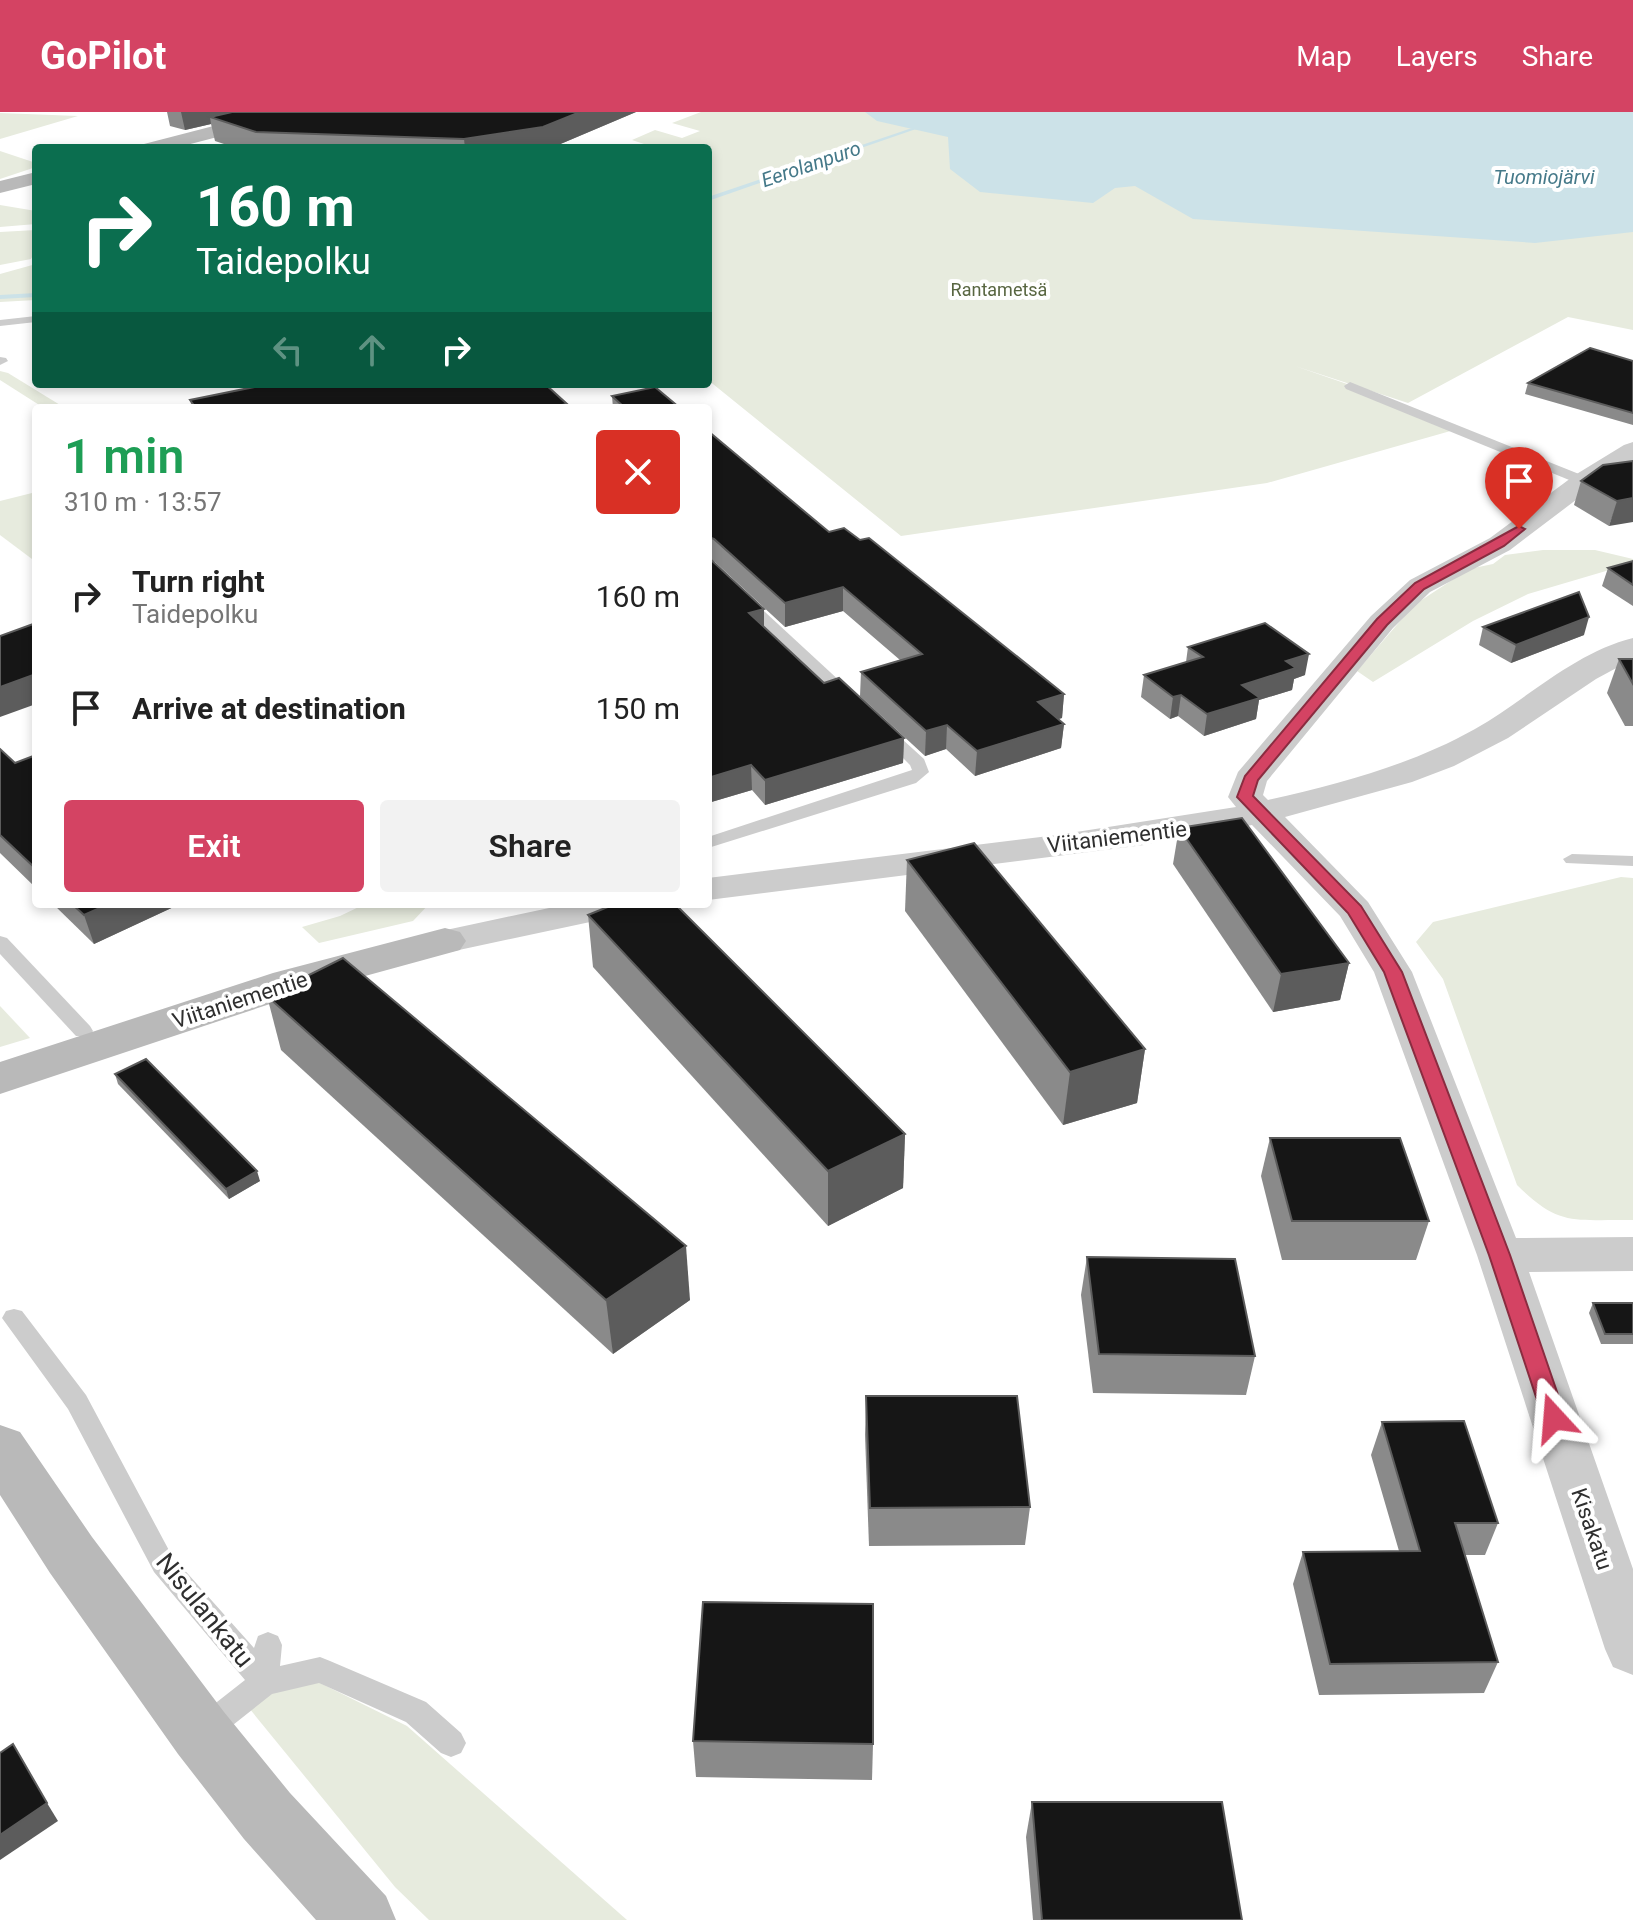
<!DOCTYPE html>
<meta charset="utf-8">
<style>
body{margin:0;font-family:Roboto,sans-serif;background:#f2f2f2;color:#222;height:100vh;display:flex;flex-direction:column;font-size:30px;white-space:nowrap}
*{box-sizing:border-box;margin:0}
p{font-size:26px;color:#767676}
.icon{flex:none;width:44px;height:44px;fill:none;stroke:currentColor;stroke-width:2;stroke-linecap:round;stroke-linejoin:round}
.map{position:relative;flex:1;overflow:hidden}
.details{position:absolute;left:32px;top:292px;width:680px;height:504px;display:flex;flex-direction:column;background:#fff;border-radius:8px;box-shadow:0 4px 12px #0003}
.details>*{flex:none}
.guide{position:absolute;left:32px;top:32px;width:680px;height:244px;border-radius:8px;box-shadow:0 4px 12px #0003;background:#0b6e4f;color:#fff;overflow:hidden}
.pin{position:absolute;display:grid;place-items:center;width:68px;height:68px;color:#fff;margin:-82px -34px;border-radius:50% 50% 50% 0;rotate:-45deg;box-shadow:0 0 8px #0007}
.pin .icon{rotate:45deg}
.me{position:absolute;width:88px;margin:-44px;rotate:341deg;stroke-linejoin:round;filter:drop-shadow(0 0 6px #0008)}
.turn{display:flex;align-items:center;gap:28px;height:168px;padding:0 32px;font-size:36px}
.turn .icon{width:104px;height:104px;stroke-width:2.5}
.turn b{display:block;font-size:56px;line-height:68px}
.lanes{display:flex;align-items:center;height:76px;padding:0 32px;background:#0003;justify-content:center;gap:40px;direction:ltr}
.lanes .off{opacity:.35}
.round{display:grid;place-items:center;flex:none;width:84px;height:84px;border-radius:8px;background:#f2f2f2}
.summary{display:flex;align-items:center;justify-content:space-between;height:136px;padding:0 32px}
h1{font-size:48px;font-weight:600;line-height:60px;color:#1e9e55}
.button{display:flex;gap:16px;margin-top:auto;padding:16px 32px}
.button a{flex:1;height:92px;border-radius:8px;background:#d44363;color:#fff;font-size:32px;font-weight:600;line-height:92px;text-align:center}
.button a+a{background:#f2f2f2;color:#222}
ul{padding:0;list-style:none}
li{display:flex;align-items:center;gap:24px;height:112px;padding:0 32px}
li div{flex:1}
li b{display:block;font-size:30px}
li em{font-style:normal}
header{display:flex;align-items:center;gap:48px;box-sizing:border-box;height:112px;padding:0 40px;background:#d44363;color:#fff}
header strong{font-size:38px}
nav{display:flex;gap:44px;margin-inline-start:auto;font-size:28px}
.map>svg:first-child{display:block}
.green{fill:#e7ebde}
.water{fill:#cce2e8}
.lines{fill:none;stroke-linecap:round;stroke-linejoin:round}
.stream{fill:#cce2e8;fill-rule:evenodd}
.lane{fill:#ccc;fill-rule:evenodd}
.street{fill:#ccc;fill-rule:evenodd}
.secondary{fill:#b9b9b9;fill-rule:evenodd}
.wall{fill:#8a8a8a}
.shaded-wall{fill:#5c5c5c}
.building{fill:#161616;stroke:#5c5c5c;stroke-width:2}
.route{fill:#d44363;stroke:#8a2c40;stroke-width:2}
.labels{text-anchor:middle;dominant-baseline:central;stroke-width:8;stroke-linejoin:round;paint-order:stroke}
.far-park-label{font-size:18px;fill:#586641;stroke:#fff}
.far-water-label{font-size:20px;font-style:italic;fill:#457989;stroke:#fff}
.street-label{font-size:22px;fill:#2f2f2f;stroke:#fff}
.near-street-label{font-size:26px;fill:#2f2f2f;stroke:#fff}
</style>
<header>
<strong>GoPilot</strong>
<nav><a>Map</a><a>Layers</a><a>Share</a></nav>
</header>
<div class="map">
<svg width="1633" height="1808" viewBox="0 0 1633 1808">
<rect width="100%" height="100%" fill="#fff"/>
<g class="green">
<polygon points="701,0 1055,0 1633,59 1633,218 1568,205 1408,291 1295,254 1353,274 1454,318 1267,371 901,424 708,268 708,36 656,36 632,28 655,18 682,26 700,19 672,11"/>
<polygon points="0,1 78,4 0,27"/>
<polygon points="0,39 36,51 36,55 0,67"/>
<polygon points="0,93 36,99 36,112 0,115"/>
<polygon points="36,118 36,138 31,147 0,153 0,120"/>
<polygon points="36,152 36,188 0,190 0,162"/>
<polygon points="0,259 8,261 65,296 44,296 0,268"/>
<polygon points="36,380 36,450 0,423 0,389"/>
<polygon points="1543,438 1595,438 1633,447 1633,451 1528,482 1473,509 1373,570 1357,559 1414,493 1469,457 1493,452 1505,443"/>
<path d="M1621 765 1633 766V1108C1575 1107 1560 1116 1517 1073L1443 867 1416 830 1433 810Z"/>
<polygon points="365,792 429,792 413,809 319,831 302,815 340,804"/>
<polygon points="0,894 30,926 0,935"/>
<polygon points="318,1570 407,1614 627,1808 429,1808 395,1775 249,1596 270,1581"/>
</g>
<polygon class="water" points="865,0 1633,0 1633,120 1535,131 1193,107 1135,74 1115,76 1093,91 980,80 950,57 948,25 877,9"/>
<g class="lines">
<g class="stream">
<polygon points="912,16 916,17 708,89 708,85"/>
<polygon points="36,181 36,185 0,187 0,183"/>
</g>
<g class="lane">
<polygon points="36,204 36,210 0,214 0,208"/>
<polygon points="0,245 6,246 8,249 0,253"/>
<polygon points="1350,270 1589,366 1591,369 1579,372 1346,277 1344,274"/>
<polygon points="708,451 713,452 856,584 856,590 844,590 708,463"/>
<polygon points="885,615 891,617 924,647 929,660 916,671 708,736 708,725 912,658 910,653 877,620"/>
<polygon points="1572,742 1633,744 1633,754 1566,751 1563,747"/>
<polygon points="0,824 7,826 90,914 93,919 90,924 76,924 0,842"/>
<polygon points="14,1197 22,1199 86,1283 172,1444 254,1536 258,1524 268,1520 278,1524 282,1533 280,1554 320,1545 330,1549 426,1590 461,1621 466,1631 461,1641 451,1645 441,1641 406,1610 319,1571 272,1582 214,1628 204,1632 194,1628 190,1618 194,1608 245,1568 154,1460 68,1297 2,1206 6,1199"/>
</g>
<g class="street">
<path d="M1633 330V349L1593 375 1510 438 1430 480 1393 516 1267 669 1263 683 1268 688C1339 672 1411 653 1475 617 1526 588 1575 540 1633 526V547L1596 567 1508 626 1454 654 1412 670 1285 705 1368 790 1412 860 1516 1126 1633 1125V1159L1529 1160 1633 1457V1563L1613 1555 1605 1537 1477 1143 1374 860 1340 804 1252 713 1144 733 708 788V766L1057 723 1236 695 1228 685 1238 660 1371 504 1410 468 1490 426 1575 363 1624 333Z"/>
<polygon points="568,792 642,792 636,800 623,803 445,841 432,837 426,829 432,821"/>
</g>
<g class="secondary">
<polygon points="268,0 301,0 298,4 175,36 141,36 144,32"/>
<polygon points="36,60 36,72 0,81 0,69"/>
<polygon points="445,816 460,820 466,829 460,838 303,881 0,982 0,950 273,861"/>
<polygon points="0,1313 20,1320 92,1425 224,1600 290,1681 386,1784 396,1808 316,1808 244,1727 178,1642 50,1461 0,1383"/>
</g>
</g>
<g class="wall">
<polygon points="167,0 636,0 551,36 236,36 215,29 211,12 185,18 170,14"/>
<polygon points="1633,249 1633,313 1525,282 1528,271"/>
<polygon points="256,272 545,272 567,292 567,296 192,296 190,288 258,275"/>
<polygon points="612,284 680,296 613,296"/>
<polygon points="708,319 829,420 1064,582 1062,606 1058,607 1064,612 1061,636 975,664 946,637 925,644 860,584 861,560 900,548 843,499 785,515 715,450 712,449 764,515 824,571 904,626 903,651 765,693 752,678 708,691"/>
<polygon points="1633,349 1609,414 1574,393 1581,369"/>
<polygon points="1633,449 1633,494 1602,474 1608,456"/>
<polygon points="1483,515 1584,523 1511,551 1479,533"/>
<polygon points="1188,535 1305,563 1294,567 1292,578 1259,588 1256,607 1204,624 1178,604 1170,607 1141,585 1144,563 1186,550"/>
<polygon points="1619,547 1633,547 1633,614 1625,614 1607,581"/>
<polygon points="0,637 15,651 36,643 36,776 0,741"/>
<polygon points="1179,716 1349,851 1340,888 1273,900 1173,752"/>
<polygon points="907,748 1145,937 1137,991 1063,1013 905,799"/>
<polygon points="53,792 180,792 94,832"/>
<polygon points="588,803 905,1022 903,1076 828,1114 593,855"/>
<polygon points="267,884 690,1188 613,1242 281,938"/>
<polygon points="115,962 260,1069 229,1087 118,972"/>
<polygon points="1270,1026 1429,1109 1416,1148 1282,1148 1261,1064"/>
<polygon points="1087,1145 1255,1244 1246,1283 1093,1281 1081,1183"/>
<polygon points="1593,1191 1633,1191 1633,1232 1601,1232 1589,1201"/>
<polygon points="866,1284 1030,1395 1025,1433 869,1434 865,1323"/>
<polygon points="1382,1310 1498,1411 1485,1443 1465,1443 1498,1550 1484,1581 1319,1583 1293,1472 1303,1440 1399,1439 1371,1343"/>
<polygon points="693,1629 873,1632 872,1668 696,1665"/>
<polygon points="1032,1690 1242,1808 1033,1808 1026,1725"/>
</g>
<g class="shaded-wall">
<polygon points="181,0 256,0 210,5 211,12 185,18"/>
<polygon points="580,0 636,0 551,36 465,36 464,27"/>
<polygon points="567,292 567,296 547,296"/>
<polygon points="1633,386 1633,410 1609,414 1617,389"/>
<polygon points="843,475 843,499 785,515 785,491"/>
<polygon points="764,497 764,520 749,501"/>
<polygon points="1589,505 1584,523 1511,551 1516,533"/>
<polygon points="1309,542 1305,563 1294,567 1292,578 1259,588 1256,607 1204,624 1207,602 1242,573 1286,549"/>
<polygon points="36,562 36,592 0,605 0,575"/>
<polygon points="1064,582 1062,606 1035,614 1038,590"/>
<polygon points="1181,583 1178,604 1170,607 1173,585"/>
<polygon points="1064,612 1061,636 975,664 977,639"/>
<polygon points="947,613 946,637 925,644 926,619"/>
<polygon points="904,626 903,651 765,693 765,668"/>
<polygon points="751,653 752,678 708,691 708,666"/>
<polygon points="109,792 180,792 94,832 84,803"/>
<polygon points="1349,851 1340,888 1273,900 1281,862"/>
<polygon points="1145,937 1137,991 1063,1013 1070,960"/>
<polygon points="905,1022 903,1076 828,1114 828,1059"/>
<polygon points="257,1059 260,1069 229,1087 226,1077"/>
<polygon points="686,1134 690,1188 613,1242 606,1188"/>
<polygon points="47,1691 58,1709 0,1748 0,1723"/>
</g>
<g class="building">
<polygon points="232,0 580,0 543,15 464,27 256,20 210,5"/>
<polygon points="1590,236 1633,249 1633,301 1528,271"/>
<polygon points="269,272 545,272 567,292 547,296 196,296 190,288"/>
<polygon points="655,275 680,296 625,296 612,284"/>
<polygon points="708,319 829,420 844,416 860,428 869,426 1064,582 1038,590 1064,612 977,639 947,613 926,619 861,560 922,542 843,475 785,491 714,427 708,425"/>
<polygon points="1633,349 1633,386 1617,389 1581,369 1603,353"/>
<polygon points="708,445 764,497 749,501 824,571 839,566 904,626 765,668 751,653 708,666"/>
<polygon points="1633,449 1633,473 1608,456"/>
<polygon points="1579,480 1589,505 1516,533 1483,515"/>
<polygon points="36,511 36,562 0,575 0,524"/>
<polygon points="1265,511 1309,542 1286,549 1296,556 1242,573 1260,586 1207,602 1181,583 1173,585 1144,563 1203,545 1188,535"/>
<polygon points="1619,547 1633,547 1633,572"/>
<polygon points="0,637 15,651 36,643 36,757 0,723"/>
<polygon points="1242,706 1349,851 1281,862 1179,716"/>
<polygon points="974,731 1145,937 1070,960 907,748"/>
<polygon points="72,792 109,792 84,803"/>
<polygon points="615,792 675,792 905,1022 828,1059 588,803"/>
<polygon points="343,846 686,1134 606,1188 267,884"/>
<polygon points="146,947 257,1059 226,1077 115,962"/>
<polygon points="1270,1026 1400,1026 1429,1109 1292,1109"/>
<polygon points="1087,1145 1235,1147 1255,1244 1099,1242"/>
<polygon points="1593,1191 1633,1191 1633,1222 1605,1222"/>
<polygon points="866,1284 1017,1284 1030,1395 870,1396"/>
<polygon points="1464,1309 1498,1411 1455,1411 1498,1550 1330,1552 1303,1440 1420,1439 1382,1310"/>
<polygon points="703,1490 873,1492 873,1632 693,1629"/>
<polygon points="13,1632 47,1691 0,1723 0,1641"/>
<polygon points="1032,1690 1222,1690 1242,1808 1042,1808"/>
</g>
<polygon class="route" points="1519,414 1525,417 1504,434 1424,477 1387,513 1258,668 1253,684 1361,794 1402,860 1510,1143 1566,1306 1562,1312 1554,1315 1546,1312 1543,1306 1489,1143 1384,860 1348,801 1237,685 1245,664 1377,507 1415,471"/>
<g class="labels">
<g class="far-park-label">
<text x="999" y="177">Rantametsä</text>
</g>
<g class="far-water-label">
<text transform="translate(811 52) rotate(-19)">Eerolanpuro</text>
<text x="1544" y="65">Tuomiojärvi</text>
</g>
<g class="street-label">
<text transform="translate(1117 725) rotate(-7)">Viitaniementie</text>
<text transform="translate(240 888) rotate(-18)">Viitaniementie</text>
<text transform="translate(1592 1417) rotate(71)">Kisakatu</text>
</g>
<g class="near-street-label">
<text transform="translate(205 1498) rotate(51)">Nisulankatu</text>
</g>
</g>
</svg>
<div class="pin" style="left:1519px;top:417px;background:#d93025"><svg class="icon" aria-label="arrive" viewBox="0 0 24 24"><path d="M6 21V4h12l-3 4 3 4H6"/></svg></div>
<svg class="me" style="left:1554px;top:1306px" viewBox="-20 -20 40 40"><path d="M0-17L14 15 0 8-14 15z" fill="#d44363" stroke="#fff" stroke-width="4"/></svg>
<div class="guide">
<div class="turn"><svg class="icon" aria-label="right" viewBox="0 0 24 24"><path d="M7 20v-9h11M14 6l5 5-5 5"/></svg><div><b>160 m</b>Taidepolku</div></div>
<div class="lanes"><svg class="icon off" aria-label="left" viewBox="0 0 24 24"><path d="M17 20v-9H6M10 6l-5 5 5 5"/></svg><svg class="icon off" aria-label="ahead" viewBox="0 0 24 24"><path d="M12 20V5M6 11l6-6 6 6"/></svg><svg class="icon" aria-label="right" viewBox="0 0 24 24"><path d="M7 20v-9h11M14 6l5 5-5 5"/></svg></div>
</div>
<section class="details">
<div class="summary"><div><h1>1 min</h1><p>310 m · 13:57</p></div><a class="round" style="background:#d93025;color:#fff"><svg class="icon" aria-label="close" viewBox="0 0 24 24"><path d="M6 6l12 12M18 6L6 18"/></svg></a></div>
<ul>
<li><svg class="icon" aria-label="right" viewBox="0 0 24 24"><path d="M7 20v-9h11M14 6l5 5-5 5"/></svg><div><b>Turn right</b><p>Taidepolku</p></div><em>160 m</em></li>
<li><svg class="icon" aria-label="arrive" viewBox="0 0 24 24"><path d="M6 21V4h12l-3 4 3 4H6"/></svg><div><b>Arrive at destination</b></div><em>150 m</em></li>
</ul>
<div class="button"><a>Exit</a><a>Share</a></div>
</section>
</div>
